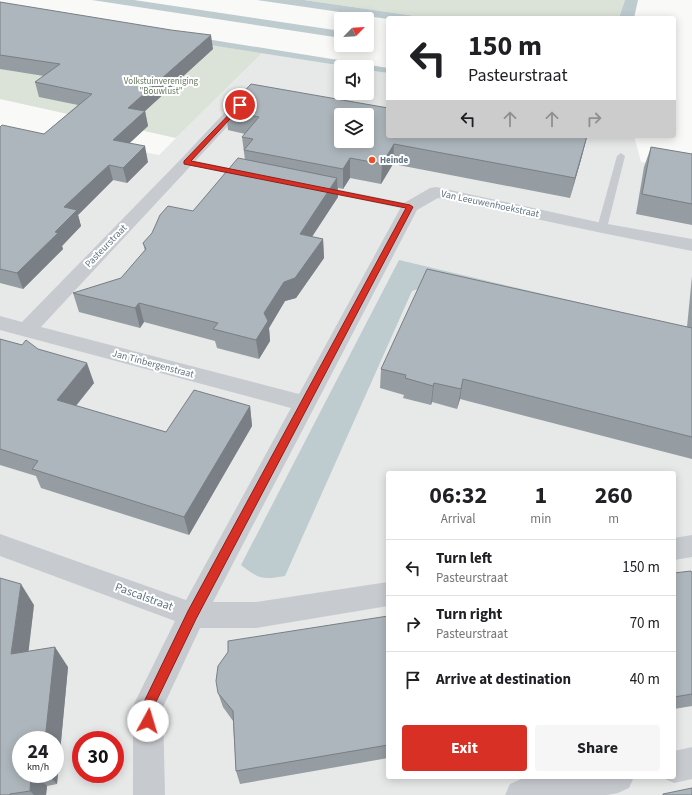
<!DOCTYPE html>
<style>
body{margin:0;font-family:"Source Sans 3",sans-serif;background:#f6f6f6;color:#202124;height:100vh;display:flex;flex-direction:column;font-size:15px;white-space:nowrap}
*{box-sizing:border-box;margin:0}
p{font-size:13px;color:#757577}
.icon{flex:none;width:22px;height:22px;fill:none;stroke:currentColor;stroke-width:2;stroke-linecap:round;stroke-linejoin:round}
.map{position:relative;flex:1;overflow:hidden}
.drawer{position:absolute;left:386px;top:471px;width:290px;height:308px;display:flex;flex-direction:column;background:#fff;border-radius:4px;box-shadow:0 2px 10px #0003}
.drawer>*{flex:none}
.top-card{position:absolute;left:386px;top:16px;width:290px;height:122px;border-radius:4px;box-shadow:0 2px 10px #0003;background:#fff;color:#202124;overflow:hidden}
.needle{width:26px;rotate:66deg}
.buttons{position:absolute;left:334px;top:12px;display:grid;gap:8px}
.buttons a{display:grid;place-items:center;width:40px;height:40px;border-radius:4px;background:#fff;box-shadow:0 2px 10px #0003;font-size:20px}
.speed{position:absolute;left:12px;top:731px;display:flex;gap:8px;font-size:20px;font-weight:700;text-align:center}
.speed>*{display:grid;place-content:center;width:52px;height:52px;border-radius:50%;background:#fff;box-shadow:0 2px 10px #0003;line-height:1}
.speed small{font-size:10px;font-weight:400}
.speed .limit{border:6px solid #d22;background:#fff;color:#111}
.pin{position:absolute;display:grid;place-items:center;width:34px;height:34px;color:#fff;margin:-17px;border:2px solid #fff;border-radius:50%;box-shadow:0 1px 4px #0007}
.me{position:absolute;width:44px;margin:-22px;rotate:6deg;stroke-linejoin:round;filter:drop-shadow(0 0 3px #0008)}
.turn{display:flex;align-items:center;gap:14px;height:84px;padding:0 16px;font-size:18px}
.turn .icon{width:52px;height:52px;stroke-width:2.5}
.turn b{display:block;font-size:28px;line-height:34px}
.lanes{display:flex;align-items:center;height:38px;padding:0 16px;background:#0003;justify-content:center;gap:20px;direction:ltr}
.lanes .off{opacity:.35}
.eta{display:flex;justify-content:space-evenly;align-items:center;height:68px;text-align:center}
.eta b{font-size:24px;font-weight:700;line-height:28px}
.button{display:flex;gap:8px;margin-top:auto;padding:8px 16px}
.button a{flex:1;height:46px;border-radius:4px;background:#d93025;color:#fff;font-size:16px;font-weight:700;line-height:46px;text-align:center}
.button a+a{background:#f6f6f6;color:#202124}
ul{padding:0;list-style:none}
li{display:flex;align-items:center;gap:12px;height:56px;padding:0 16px;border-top:1px solid #e0e0e0}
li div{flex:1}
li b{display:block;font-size:15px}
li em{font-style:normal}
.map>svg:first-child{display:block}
.built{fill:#e7e8e8;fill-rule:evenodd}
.green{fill:#dbe2d8}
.water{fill:#becbcf}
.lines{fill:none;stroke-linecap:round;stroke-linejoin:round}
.lane{fill:#c7cbcf;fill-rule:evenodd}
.street{fill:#c7cbcf;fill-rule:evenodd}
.wall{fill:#959da2;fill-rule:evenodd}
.shaded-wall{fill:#797f84}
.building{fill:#adb6bc;stroke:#797f84;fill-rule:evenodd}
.route{fill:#d93025;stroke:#8d1f18}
.poi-dot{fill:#ef4e21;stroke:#fff;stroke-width:1.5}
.labels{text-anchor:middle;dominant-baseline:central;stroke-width:4;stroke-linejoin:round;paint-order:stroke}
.far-park-label{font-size:9px;fill:#677b62;stroke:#fff}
.far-poi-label{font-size:9px;font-weight:bold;fill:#627684;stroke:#fff;text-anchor:start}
.street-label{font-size:10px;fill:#627684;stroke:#fff}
.near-street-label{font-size:12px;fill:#627684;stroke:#fff}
</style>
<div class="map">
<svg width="692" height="795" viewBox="0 0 692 795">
<rect width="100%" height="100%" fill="#f9f9f7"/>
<path class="built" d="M262 53 350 67H341V93H367V70L388 73V136H634L641 162 692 170V795H0V126L159 155ZM341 115H367V141H341ZM388 473H674V777H388ZM21 740H55V774H21ZM81 740H115V774H81Z"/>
<g class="green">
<polygon points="304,0 625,0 619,18 429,18"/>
<polygon points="0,12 262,53 176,138 0,99"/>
</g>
<g class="water">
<polygon points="92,0 134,0 341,31 341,38"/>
<polygon points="257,0 304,0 429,18 388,19"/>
<polygon points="625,0 638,0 634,18 619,18"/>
<polygon points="0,6 388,68 388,73 367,70 367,67 350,67 0,12"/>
<path d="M399 260 692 329 421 288 412 291 285 576C262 580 259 579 241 565Z"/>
</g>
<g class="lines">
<g class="lane">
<polygon points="621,153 625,156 607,228 605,230 599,230 597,228 617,156"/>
<polygon points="187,159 243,171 247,174 243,177 184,164 183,162 184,160"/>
<polygon points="321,186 410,204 415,207 410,210 318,191 316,189 318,187"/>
</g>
<g class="street">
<polygon points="247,93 252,94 254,97 252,100 41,327 299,394 401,207 404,203 430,188 436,187 602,223 692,239 692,251 602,233 438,198 417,210 213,602 256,602 388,582 388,606 256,628 200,628 163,707 165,795 133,795 133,706 175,621 0,556 0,534 186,600 291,408 0,330 0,316 22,322 181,159 242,94"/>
<polygon points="692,535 692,557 674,560 674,538"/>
<polygon points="692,747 692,779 674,783 663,778 662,777 674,777 674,751"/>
<polygon points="531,777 634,777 629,788 618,793 607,795 505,795 510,784 521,779"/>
</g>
</g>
<g class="wall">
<polygon points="0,2 213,49 145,111 148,126 129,143 148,162 127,183 113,180 78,215 81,226 62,246 63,249 23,289 0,283 0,127 44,134 78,105 39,97 35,82 44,76 0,69"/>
<polygon points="226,111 388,136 587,136 582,156 570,198 393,164 381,184 350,178 343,189 338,188 338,197 312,237 323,239 324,258 296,298 285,301 269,328 270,341 259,359 217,348 215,341 144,322 140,328 79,312 73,293 121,278 145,251 143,243 193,211 245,160 242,137 245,134 228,130"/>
<polygon points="651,147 692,154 692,225 636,214 644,167"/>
<polygon points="692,276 692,459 460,399 457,409 432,402 431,405 403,398 404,395 380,388 381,369 687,327"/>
<polygon points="0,339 38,349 94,383 76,406 166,432 250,406 252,426 189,535 41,488 36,476 0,465"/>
<polygon points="674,573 692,573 692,706 674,709"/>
<path d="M34 605 28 651 68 667 57 784 47 786 46 795H0ZM55 740V774H21Z"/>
<polygon points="388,616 388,758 240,784 236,771 233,721 223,707 218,693"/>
</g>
<g class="shaded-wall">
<polygon points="211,35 213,49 145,111 148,126 117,155 113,140 128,108"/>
<polygon points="587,136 582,156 570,198 575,178"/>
<polygon points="394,144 393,164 381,184 382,164"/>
<polygon points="145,146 148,162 127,183 123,168"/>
<polygon points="350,158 350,178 343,189 343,169"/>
<polygon points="109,165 113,180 78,215 81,226 62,246 63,249 23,289 17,273 55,232 64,207"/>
<polygon points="337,178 338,197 301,253 300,234"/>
<polygon points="323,239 324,258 296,298 285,301 269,328 270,341 259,359 256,340 264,313 284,282"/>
<polygon points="139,303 144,322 140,328 135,308"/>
<polygon points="87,363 94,383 65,419 57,400"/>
<polygon points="463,379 460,399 457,409"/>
<polygon points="434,383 432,402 431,405 433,386"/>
<polygon points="250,406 252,426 189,535 184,517"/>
<polygon points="21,584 34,605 26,673 11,654"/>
<polygon points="55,647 68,667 57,784 47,774 55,774 55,740 45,740"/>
<polygon points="31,774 35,774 47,786 46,795 34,795 30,791"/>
</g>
<g class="building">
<polygon points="0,2 171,30 211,35 128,108 145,111 113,140 145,146 123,168 109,165 64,207 77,210 55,232 58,233 17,273 0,269 0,127 2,125 44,134 92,94 35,82 60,64 0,55"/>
<path d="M251 84 388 108V136H587L575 178 394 144 382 164 350 158 343 169 244 150 253 139 242 137 259 117 226 111ZM341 115H367V141H341Z"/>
<polygon points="651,147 692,154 692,204 642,194"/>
<polygon points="238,158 337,178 300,234 323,239 295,278 284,282 264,313 268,321 256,340 213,329 218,323 139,303 135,308 73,293 121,278 146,249 143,243 152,233 160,215 168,206 193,211"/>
<polygon points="427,269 692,328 692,437 463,379 461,389 434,383 433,386 405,378 406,375 381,369"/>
<polygon points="0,339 22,345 26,340 38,349 87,363 57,400 166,432 194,390 250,406 184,517 32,469 38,461 0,449"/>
<polygon points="691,571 692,573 692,694 674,697 674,573"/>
<polygon points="0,578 21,584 11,654 55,647 45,740 21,740 21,774 31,774 30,791 10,794 10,795 0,795"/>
<polygon points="388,616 388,745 236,771 233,711 218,693 216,681 218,666 228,652 228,641"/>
<polygon points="692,788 692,795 663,795 663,794"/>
</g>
<polygon class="route" points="240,103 243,105 242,106 191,161 410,205 413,207 196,619 154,706 154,721 152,725 148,727 144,725 142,721 142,706 188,611 406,208 184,164 184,161"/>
<circle class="poi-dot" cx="372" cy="160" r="4"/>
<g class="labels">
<g class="far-park-label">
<text x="161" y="81">Volkstuinvereniging<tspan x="161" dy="10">"Bouwlust"</tspan></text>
</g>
<g class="far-poi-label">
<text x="380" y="160">Heinde</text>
</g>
<g class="street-label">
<text transform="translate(490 204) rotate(12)">Van Leeuwenhoekstraat</text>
<text transform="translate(106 246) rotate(-46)">Pasteurstraat</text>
<text transform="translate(153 364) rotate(15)">Jan Tinbergenstraat</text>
</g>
<g class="near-street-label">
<text transform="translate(144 597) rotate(20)">Pascalstraat</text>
</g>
</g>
</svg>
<div class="buttons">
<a><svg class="needle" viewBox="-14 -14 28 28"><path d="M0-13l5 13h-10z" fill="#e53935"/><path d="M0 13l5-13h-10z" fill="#757577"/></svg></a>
<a><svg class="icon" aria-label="sound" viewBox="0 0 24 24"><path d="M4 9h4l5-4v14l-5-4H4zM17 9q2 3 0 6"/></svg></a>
<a><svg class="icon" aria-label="layers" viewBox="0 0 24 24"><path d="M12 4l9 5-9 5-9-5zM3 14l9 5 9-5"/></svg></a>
</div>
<div class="speed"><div>24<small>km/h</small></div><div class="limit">30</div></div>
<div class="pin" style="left:240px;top:105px;background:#d93025"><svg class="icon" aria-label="arrive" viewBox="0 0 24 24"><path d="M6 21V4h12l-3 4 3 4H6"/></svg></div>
<svg class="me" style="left:148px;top:721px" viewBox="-20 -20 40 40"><circle r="19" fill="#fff"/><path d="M0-13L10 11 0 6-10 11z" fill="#d93025"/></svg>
<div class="top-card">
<div class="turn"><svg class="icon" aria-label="left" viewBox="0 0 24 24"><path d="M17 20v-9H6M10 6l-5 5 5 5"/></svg><div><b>150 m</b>Pasteurstraat</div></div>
<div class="lanes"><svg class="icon" aria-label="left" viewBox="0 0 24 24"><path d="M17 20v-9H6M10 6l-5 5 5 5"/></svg><svg class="icon off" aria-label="ahead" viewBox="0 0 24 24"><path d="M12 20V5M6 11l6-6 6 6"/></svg><svg class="icon off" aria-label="ahead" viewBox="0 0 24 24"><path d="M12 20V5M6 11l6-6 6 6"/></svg><svg class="icon off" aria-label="right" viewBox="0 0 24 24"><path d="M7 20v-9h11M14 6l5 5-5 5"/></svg></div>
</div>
<section class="drawer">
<div class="eta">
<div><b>06:32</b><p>Arrival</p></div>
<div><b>1</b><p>min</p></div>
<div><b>260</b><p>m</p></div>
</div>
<ul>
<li><svg class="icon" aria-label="left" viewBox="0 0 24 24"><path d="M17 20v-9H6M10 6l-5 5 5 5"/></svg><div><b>Turn left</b><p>Pasteurstraat</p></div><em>150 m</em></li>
<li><svg class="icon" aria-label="right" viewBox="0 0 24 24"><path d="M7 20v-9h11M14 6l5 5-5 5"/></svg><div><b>Turn right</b><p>Pasteurstraat</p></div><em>70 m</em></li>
<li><svg class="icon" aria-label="arrive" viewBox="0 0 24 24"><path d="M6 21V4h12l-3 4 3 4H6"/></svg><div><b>Arrive at destination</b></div><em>40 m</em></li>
</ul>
<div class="button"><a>Exit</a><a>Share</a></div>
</section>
</div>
